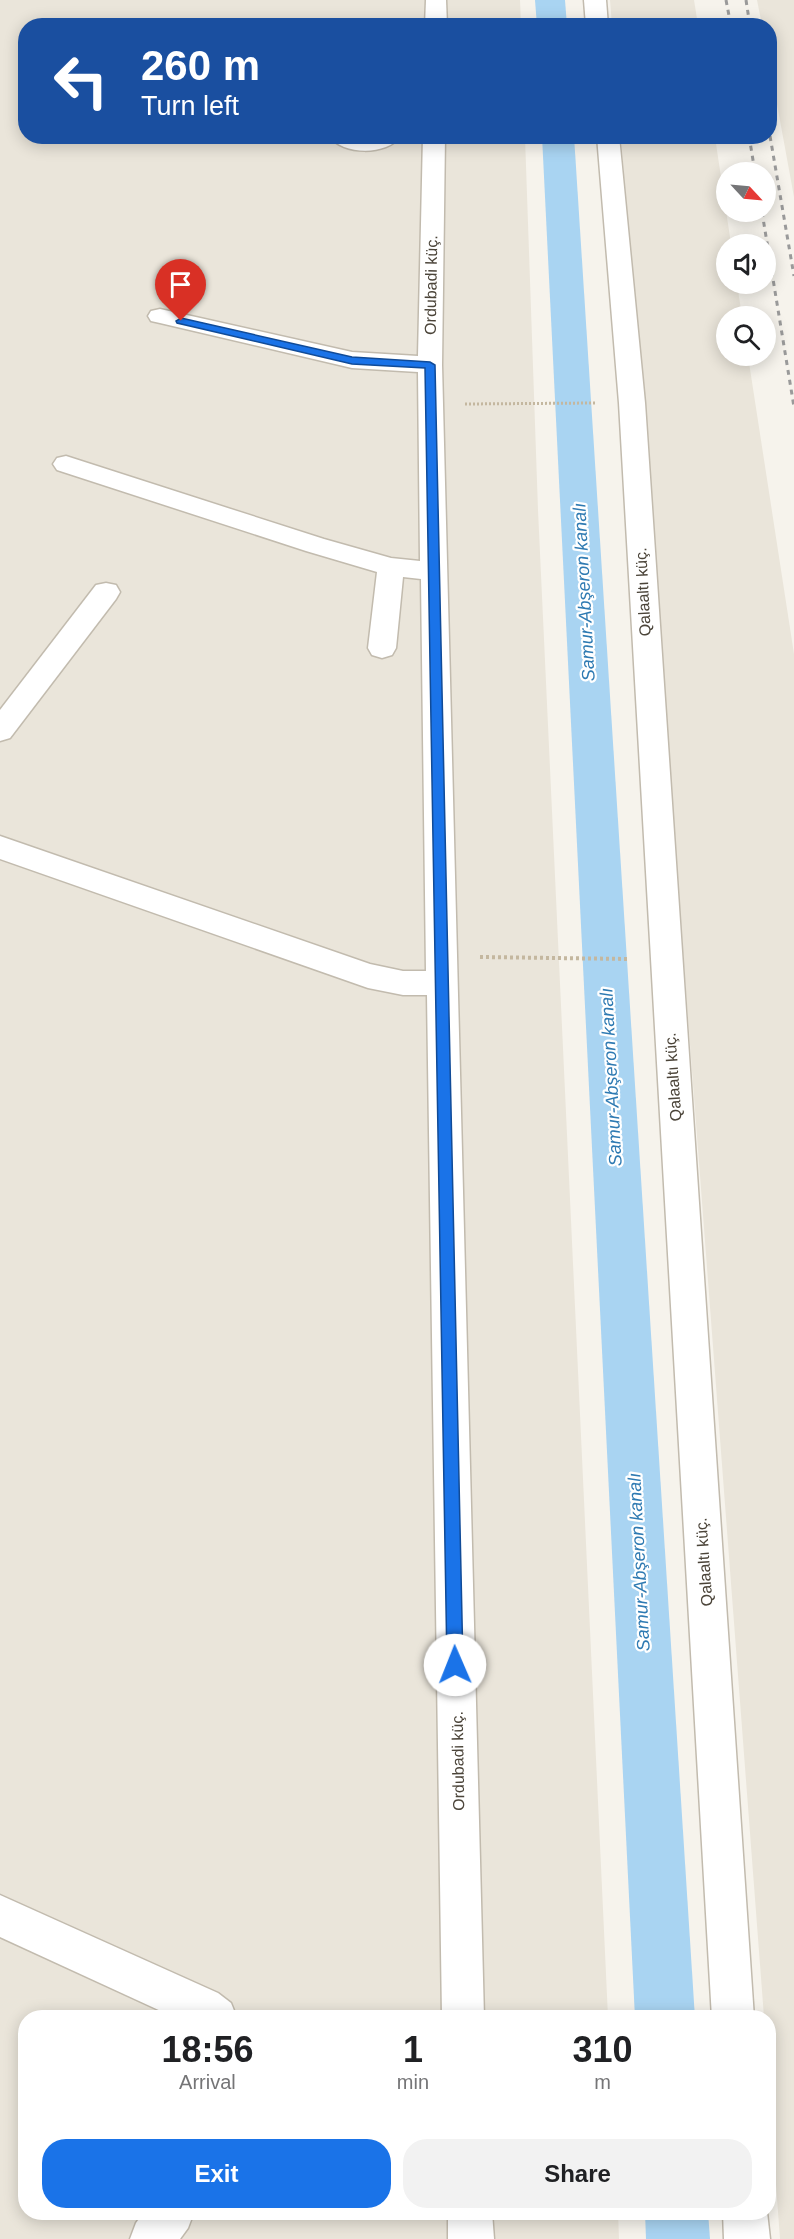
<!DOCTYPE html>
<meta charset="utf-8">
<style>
body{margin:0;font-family:Helvetica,sans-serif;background:#f2f2f2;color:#202124;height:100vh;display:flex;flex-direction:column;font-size:22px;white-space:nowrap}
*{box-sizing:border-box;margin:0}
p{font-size:20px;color:#757577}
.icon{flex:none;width:33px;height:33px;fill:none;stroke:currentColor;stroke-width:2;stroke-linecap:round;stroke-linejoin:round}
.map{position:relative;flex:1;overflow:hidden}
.panel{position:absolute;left:18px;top:2010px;width:758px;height:210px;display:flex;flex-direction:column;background:#fff;border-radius:24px;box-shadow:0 3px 15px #0003}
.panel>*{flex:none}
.guide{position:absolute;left:18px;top:18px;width:759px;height:126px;border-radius:24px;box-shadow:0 3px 15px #0003;background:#1a4fa0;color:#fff;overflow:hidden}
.needle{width:39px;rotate:116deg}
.controls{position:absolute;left:716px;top:162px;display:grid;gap:12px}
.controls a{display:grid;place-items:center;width:60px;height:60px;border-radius:50%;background:#fff;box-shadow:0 3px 15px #0003;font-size:30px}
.pin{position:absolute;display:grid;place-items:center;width:51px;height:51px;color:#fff;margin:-62px -26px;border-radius:50% 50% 50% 0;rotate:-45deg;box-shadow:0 0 6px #0007}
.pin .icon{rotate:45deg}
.me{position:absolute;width:66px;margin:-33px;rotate:359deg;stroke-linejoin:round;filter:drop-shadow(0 0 4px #0008)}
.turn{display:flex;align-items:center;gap:21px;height:126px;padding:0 24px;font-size:27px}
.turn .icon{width:78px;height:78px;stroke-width:2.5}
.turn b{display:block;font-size:42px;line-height:51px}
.eta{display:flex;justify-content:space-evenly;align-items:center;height:102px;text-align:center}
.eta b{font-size:36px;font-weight:800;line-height:42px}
.cta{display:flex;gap:12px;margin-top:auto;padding:12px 24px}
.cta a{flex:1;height:69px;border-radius:24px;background:#1a73e8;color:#fff;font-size:24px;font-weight:800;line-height:69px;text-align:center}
.cta a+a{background:#f2f2f2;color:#202124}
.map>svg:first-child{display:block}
.residential{fill:#eae5da}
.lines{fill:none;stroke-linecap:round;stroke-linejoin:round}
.canal{fill:#a9d4f2;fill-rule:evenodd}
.minor-casing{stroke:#c2bbae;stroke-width:3}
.path-far1{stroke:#c4b79f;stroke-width:3;stroke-dasharray:2 2;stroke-linecap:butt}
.path{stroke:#c4b79f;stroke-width:4;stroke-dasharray:3 3;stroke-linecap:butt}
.minor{fill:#fff;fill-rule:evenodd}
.rail{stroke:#9a9a9a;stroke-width:3;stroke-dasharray:5 5;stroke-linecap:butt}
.route{fill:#1a73e8;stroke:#114b97;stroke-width:1.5}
.labels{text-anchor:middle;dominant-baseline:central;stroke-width:4.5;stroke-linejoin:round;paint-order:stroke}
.street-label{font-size:16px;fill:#4b4439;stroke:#fff}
.water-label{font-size:18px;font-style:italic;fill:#2e7ab2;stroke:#fff}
</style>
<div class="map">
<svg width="794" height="2239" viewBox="0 0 794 2239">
<rect width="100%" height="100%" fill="#f6f3ec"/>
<g class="residential">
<polygon points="0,0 520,0 521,25 26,26 26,136 525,137 538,510 608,2017 26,2018 26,2212 618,2212 619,2239 0,2239"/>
<polygon points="610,0 694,0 698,25 612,25"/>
<polygon points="757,0 794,0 794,197 770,66 770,26 762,25"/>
<polygon points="621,137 715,137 731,244 726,244 726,284 737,284 742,316 726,316 726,356 748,356 794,654 794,2239 780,2239 768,2075 768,2018 764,2017"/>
</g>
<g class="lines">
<g class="canal">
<polygon points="535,0 565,0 567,26 537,26"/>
<polygon points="542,136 574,136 695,2018 635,2018"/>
<polygon points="645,2212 708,2212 710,2239 646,2239"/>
</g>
<g class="minor-casing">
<g id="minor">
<polygon points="426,0 446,0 447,26 425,26"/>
<polygon points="584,0 606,0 608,26 586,26"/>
<path d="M329 136H401C387 156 342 155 329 136Z"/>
<polygon points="423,136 445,136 442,365 484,2018 442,2018 427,995 403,995 368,988 0,859 0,836 370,964 403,971 426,971 421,579 403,577 396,648 392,655 382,658 372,655 368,648 377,572 306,551 57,470 53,464 57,458 66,456 324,539 391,558 420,561 418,372 352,368 160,323 151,321 148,316 151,311 160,309 352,352 418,356"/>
<polygon points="597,136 619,136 645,403 754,2018 712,2018 619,403"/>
<polygon points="106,583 116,585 120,592 116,599 10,738 0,741 0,710 96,585"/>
<polygon points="0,1895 218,1993 231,2003 237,2018 176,2018 0,1937"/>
<polygon points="144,2212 194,2212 188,2228 180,2239 130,2239 136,2223"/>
<polygon points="448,2212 492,2212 494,2239 448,2239"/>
<polygon points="723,2212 767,2212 770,2239 724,2239"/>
</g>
</g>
<polyline class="path-far1" points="465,404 595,403"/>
<polyline class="path" points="480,957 628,959"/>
<use href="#minor" class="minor"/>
<g class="rail">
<polyline points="726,0 731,26"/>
<polyline points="746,0 750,26"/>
<polyline points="749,136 755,172"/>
<polyline points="770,136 794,276"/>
<polyline points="762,212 794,407"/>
</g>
</g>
<polygon class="route" points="181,318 352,357 430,362 435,365 463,1665 461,1671 455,1673 450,1671 447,1665 425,368 352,364 177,323 176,321"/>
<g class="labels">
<g class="street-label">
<text transform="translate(431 285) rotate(-89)">Ordubadi küç.</text>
<text transform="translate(643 592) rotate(-93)">Qalaaltı küç.</text>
<text transform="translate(673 1077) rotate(-94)">Qalaaltı küç.</text>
<text transform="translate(704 1562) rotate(-94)">Qalaaltı küç.</text>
<text transform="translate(458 1761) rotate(-91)">Ordubadi küç.</text>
</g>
<g class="water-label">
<text transform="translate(584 592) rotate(-93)">Samur-Abşeron kanalı</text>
<text transform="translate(611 1077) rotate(-93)">Samur-Abşeron kanalı</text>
<text transform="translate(639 1562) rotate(-93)">Samur-Abşeron kanalı</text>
</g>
</g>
</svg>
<div class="controls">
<a><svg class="needle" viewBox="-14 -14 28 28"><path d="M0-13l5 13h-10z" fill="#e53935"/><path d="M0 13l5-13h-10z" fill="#757577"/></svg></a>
<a><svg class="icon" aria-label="sound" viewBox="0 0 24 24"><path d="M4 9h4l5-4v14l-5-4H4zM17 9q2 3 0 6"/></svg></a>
<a><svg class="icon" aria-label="search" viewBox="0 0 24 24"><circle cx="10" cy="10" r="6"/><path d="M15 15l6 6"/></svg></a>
</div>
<div class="pin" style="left:181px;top:321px;background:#d93025"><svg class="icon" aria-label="arrive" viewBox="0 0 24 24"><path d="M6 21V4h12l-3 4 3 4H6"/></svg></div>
<svg class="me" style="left:455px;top:1665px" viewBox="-20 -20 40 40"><circle r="19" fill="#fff"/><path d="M0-13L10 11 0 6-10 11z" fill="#1a73e8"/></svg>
<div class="guide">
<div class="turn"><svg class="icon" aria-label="left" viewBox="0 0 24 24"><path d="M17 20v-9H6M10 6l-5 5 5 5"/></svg><div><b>260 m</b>Turn left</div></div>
</div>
<section class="panel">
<div class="eta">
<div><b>18:56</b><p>Arrival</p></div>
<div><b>1</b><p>min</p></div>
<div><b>310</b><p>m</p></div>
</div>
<div class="cta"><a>Exit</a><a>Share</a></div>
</section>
</div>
